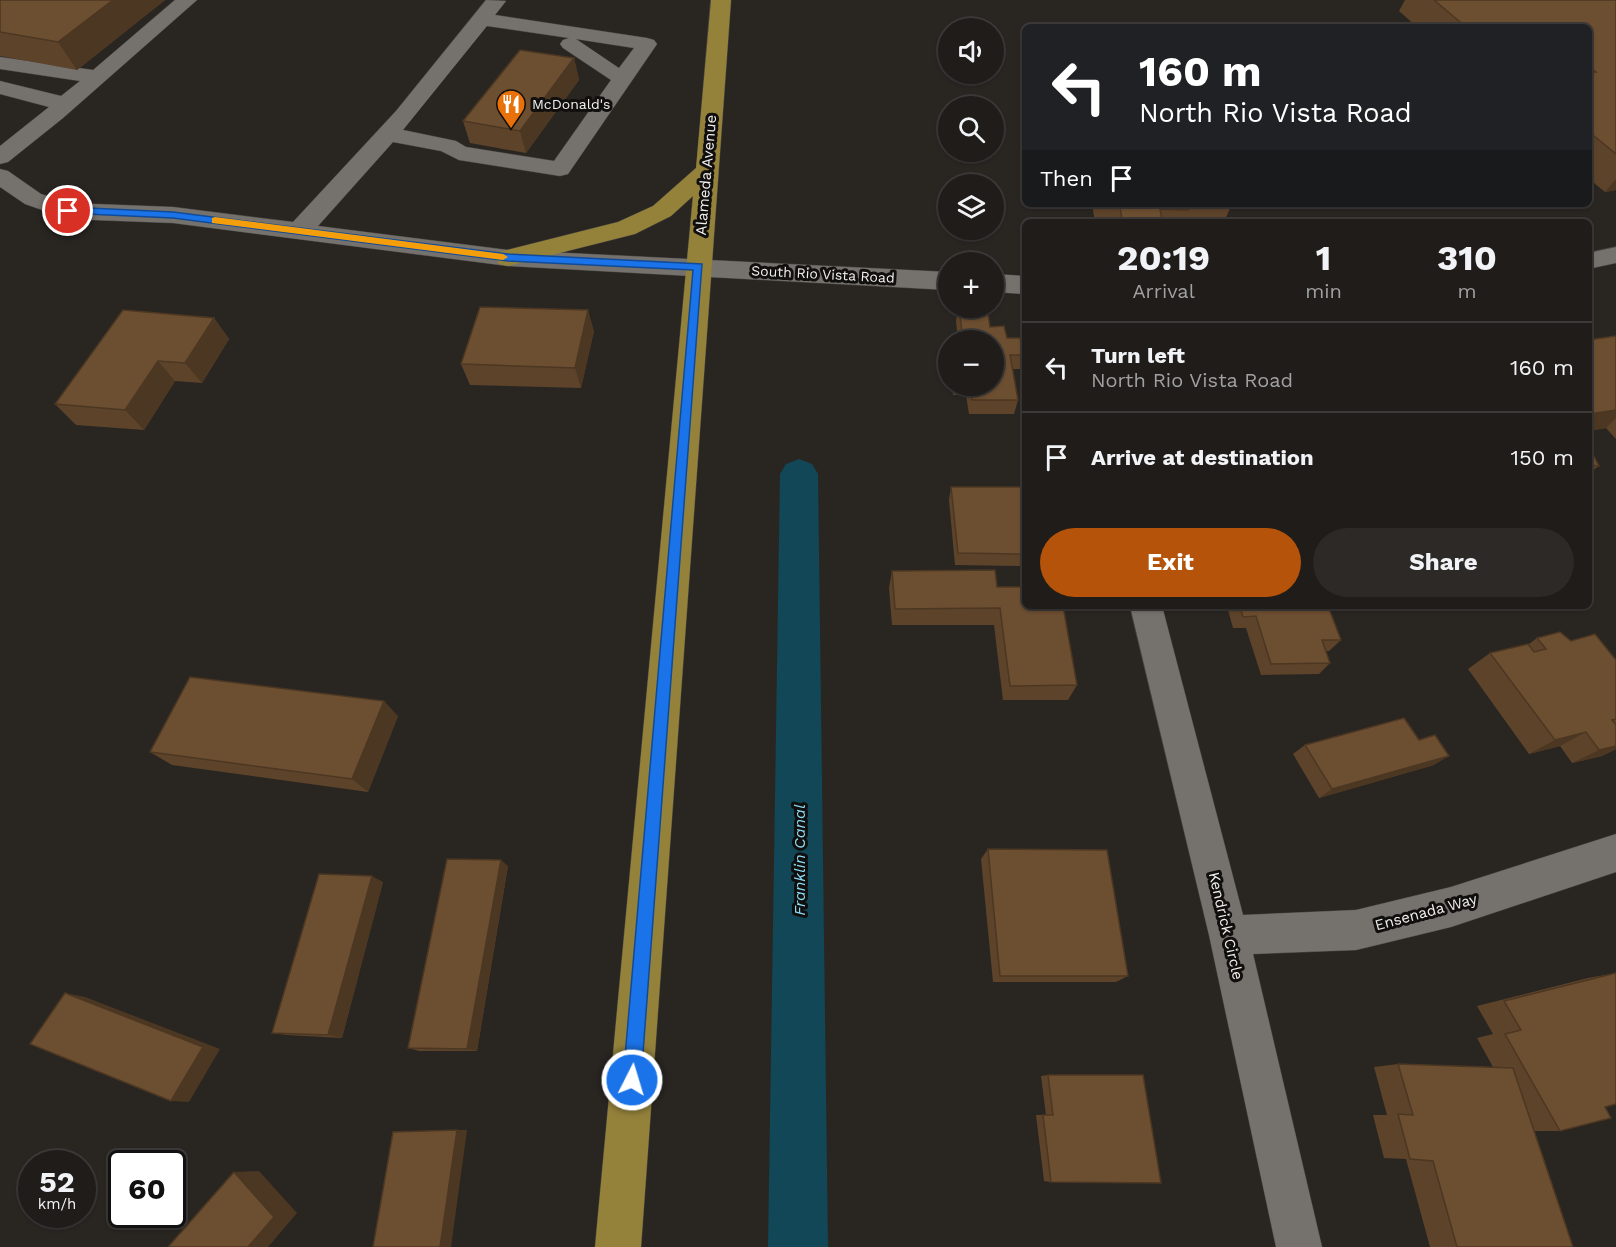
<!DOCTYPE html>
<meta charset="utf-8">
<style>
body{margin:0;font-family:"Work Sans",sans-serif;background:#2c2927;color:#f1f3f6;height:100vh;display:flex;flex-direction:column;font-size:22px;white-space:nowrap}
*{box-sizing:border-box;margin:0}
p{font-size:20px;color:#a1a1a2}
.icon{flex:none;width:33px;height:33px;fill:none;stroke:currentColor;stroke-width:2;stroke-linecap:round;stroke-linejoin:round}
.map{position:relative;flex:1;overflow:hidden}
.details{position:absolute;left:1022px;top:219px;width:570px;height:390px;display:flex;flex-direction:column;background:#1f1c1a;border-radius:9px;box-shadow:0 2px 4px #0004,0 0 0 2px #3c3a39}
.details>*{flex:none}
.hud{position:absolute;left:1022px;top:24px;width:570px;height:183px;border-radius:9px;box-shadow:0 2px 4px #0004,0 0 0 2px #3c3a39;background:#202124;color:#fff;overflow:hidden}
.buttons{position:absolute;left:938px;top:18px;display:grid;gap:12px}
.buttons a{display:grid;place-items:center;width:66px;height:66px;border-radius:50%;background:#1f1c1a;box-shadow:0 2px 4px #0004,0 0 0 2px #3c3a39;font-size:30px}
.speed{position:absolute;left:18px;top:1150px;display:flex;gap:12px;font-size:30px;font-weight:700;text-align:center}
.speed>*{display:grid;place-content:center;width:78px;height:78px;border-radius:50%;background:#1f1c1a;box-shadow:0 2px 4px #0004,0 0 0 2px #3c3a39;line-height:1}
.speed small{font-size:15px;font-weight:400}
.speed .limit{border:3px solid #111;border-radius:9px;background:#fff;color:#111}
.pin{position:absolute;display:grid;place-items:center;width:51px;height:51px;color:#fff;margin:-26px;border:3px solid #fff;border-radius:50%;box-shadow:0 2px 6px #0007}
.me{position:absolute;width:66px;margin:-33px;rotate:5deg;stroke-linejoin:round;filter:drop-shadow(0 0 4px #0008)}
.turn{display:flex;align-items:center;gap:21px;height:126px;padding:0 18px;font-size:27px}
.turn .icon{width:78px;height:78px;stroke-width:2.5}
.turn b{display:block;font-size:42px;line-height:51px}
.then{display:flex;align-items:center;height:57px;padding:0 18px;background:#0003;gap:12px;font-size:22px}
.eta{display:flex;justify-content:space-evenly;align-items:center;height:102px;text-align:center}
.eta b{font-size:36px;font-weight:700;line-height:42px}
.primary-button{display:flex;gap:12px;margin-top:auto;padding:12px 18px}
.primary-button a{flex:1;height:69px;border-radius:36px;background:#b45309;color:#fff;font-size:24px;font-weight:700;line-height:69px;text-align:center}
.primary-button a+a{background:#2c2927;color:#f1f3f6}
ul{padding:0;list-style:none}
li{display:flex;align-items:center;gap:18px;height:90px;padding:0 18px;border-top:2px solid #3c3a39}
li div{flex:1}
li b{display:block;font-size:22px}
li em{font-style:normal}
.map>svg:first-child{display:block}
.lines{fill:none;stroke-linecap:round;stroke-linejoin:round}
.canal{fill:#114756;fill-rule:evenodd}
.minor-casing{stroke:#484541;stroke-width:1}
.major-casing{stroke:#484541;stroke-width:1}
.minor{fill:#75726d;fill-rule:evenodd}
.major{fill:#94823b;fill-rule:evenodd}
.wall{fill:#5d432a}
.shaded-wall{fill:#4c3722}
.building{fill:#6c4e31;stroke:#4c3722;stroke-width:1.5}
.route{fill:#1a73e8;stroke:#114b97;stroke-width:1.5}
.slow{fill:#f59e0b}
.labels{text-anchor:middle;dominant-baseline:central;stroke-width:6;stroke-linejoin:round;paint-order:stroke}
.far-poi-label{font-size:14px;fill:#f2f0ed;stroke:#110f0d;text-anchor:start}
.far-street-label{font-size:14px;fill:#f2f0ed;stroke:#110f0d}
.street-label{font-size:15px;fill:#f2f0ed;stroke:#110f0d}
.water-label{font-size:16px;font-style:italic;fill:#89ddf7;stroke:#110f0d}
</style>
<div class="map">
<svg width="1616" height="1247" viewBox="0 0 1616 1247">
<rect width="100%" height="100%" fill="#292622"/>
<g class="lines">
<polygon class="canal" points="799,459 812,464 818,474 828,1247 768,1247 780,474 786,464"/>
<g class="minor-casing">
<g id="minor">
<polygon points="175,0 197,0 63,118 8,162 0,164 0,146 49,107 0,94 0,81 61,96 80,81 0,69 0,57 93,70"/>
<path d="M486 0 506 1 495 15 647 38 654 40 657 44 568 174 560 176 459 160 441 151 393 142 318 226 508 250 948 272V290L508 266 173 223 68 219 25 204 0 187V169L8 171 41 194 70 203 173 207 293 222 396 111ZM487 26 569 38 563 40 560 44 563 48 611 80 554 161 466 147 456 141 403 130ZM576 39 634 48 619 68Z"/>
<polygon points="1616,247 1616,263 1588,269 1588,253"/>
<polygon points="993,274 1024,276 1024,294 993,292"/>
<polygon points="1130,606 1162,606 1243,915 1356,910 1451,887 1616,834 1616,872 1451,927 1356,950 1253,954 1322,1247 1276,1247 1209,935"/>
</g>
</g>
<g class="major-casing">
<polygon id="major" points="711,0 731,0 641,1247 595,1247 693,196 671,216 635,234 508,266 499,264 495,258 499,252 618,222 653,206 696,168"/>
</g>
<use href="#minor" class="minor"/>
<use href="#major" class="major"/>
</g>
<g class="wall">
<polygon points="0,0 165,0 77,70 0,56"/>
<polygon points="1405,0 1616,0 1616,190 1605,192 1588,178 1588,27 1417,27 1399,11"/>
<polygon points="574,58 579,80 526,153 470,143 463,121"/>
<polygon points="1092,204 1232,204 1224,222 1183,221 1183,222 1095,222"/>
<polygon points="958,308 990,327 1007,338 1023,355 1020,369 1013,369 1018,400 1014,414 969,414 966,395 953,395 952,386 993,386 993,340 958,340 956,321"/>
<polygon points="214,318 229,339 202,383 175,381 144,430 76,425 55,404"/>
<polygon points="594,331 581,388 470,385 461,364"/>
<polygon points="1616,336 1616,439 1606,428 1588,431 1588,340"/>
<polygon points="1588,445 1599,466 1588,474"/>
<polygon points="951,487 1024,487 1024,566 955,565 949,500"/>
<polygon points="892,571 997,587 1077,685 1068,700 1003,700 994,625 892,625 889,588"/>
<polygon points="1231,606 1328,606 1341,640 1329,651 1326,651 1330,663 1319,674 1261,675 1246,628 1233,628 1228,610"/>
<polygon points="1537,638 1571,641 1616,660 1616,749 1602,756 1572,763 1560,746 1529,754 1468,669 1490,653 1529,644"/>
<polygon points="398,716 368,792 172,765 150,752"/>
<polygon points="1305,745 1434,765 1319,798 1293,754"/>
<polygon points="988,849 1128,976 1116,982 993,982 981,859"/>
<polygon points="508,866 477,1051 419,1051 408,1048"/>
<polygon points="383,882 342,1038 287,1035 272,1033"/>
<polygon points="1616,973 1605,1107 1560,1131 1534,1131 1573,1247 1430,1247 1406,1159 1384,1158 1373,1115 1387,1115 1374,1067 1398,1064 1493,1067 1477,1038 1493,1034 1477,1006 1588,978"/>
<polygon points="1048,1075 1143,1075 1051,1182 1044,1181 1036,1115 1046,1115 1041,1076"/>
</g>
<g class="shaded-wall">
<polygon points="113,0 165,0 77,70 58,42"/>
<polygon points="574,58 579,80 526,153 520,131"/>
<polygon points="1616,179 1616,190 1605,192"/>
<polygon points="588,310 594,331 581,388 575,368"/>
<polygon points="214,318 229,339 202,383 185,363"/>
<polygon points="158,361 175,381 144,430 125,410"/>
<polygon points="1616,410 1616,418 1606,428 1588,431 1589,414"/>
<polygon points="384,701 398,716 368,792 352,779"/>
<polygon points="1586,732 1560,746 1529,754 1555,740"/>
<polygon points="1616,746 1616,749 1602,756 1572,763 1599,750"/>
<polygon points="1449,756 1434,765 1319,798 1332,789"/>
<polygon points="501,860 508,866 477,1051 467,1049"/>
<polygon points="372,876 383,882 342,1038 328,1035"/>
<polygon points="65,993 85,997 220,1049 189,1102 171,1101"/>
<polygon points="457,1130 467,1130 451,1247 440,1247"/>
<polygon points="259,1171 297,1213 268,1247 248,1247 234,1172"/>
</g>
<g class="building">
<polygon points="0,0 113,0 58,42 0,32"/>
<polygon points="1434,0 1616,0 1616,154 1588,131 1588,73 1596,72 1588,66 1588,27 1466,27"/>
<polygon points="520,50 574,58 520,131 463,121"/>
<polygon points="1103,204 1186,204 1188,210 1160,209 1162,220 1122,218 1120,208 1103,208"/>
<polygon points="480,307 588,310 575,368 461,364"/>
<polygon points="959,308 987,308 990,327 1004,326 1007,338 1020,338 1023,355 1010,355 1018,400 972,400 970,386 993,386 993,340 963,340"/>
<polygon points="123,310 214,318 185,363 158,361 125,410 55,404"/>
<polygon points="1616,336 1616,410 1589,414 1588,340"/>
<polygon points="1588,445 1599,466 1588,465"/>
<polygon points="951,487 1024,487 1024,554 958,553"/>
<polygon points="995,570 997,587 1024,587 1024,606 1063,606 1077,685 1010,686 1000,608 895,609 892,571"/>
<polygon points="1240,606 1328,606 1341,640 1322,640 1330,663 1271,664 1256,616 1243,617"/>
<polygon points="1560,632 1571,641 1595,634 1616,660 1616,719 1612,720 1616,725 1616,746 1599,750 1586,732 1555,740 1490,653 1528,644 1534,652 1546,649 1537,638"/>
<polygon points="190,677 384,701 352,779 150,752"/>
<polygon points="1404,718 1419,740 1435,735 1449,756 1332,789 1305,745"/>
<polygon points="988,849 1107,850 1128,976 1000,976"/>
<polygon points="447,859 501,860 467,1049 408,1048"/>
<polygon points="319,874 372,876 328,1035 272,1033"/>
<polygon points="1616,973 1616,1104 1605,1107 1611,1118 1560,1131 1505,1034 1521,1030 1504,1001"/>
<polygon points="65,993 203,1047 171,1101 30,1044"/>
<polygon points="1398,1064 1513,1068 1573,1247 1457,1247 1433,1161 1410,1159 1398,1114 1413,1115"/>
<polygon points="1048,1075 1143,1075 1161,1183 1051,1182 1043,1115 1053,1115"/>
<polygon points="457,1130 440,1247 373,1247 393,1132"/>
<polygon points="234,1172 274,1217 248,1247 168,1247"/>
</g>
<polygon class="route" points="68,207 173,212 508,254 702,264 641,1080 638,1086 632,1088 625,1086 623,1080 693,270 508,261 173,218 65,213 65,208"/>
<polygon class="slow" points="215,217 503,254 508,257 503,260 212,223 212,218"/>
<defs>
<g id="restaurant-pin" transform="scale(1.5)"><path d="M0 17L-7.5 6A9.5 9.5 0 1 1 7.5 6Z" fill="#e8710a" stroke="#110f0d"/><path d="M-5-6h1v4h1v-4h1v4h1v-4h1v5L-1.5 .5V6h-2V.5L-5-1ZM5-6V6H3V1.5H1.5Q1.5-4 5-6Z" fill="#fff"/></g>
</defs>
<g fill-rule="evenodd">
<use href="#restaurant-pin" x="511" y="104"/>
</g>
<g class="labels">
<g class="far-poi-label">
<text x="532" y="104">McDonald's</text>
</g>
<g class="far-street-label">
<text transform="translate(823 274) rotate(3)">South Rio Vista Road</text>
</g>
<g class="street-label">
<text transform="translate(706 175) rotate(-85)">Alameda Avenue</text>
<text transform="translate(1426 912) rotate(-15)">Ensenada Way</text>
<text transform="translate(1226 926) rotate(77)">Kendrick Circle</text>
</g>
<g class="water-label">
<text transform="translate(799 860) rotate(-90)">Franklin Canal</text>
</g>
</g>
</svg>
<div class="buttons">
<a><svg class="icon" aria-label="sound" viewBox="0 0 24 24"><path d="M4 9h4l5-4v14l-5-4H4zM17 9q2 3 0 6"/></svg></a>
<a><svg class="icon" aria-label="search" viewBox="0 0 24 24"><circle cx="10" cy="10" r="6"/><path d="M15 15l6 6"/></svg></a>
<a><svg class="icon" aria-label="layers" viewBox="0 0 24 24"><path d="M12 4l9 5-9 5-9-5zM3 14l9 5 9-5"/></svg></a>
<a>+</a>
<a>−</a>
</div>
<div class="speed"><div>52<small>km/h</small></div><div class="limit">60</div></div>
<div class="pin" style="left:68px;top:211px;background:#d93025"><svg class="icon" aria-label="arrive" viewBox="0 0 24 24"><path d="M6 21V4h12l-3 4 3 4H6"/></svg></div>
<svg class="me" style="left:632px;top:1080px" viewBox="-20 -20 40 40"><circle r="17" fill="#1a73e8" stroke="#fff" stroke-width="3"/><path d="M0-11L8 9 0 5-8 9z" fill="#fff"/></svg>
<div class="hud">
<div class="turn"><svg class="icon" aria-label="left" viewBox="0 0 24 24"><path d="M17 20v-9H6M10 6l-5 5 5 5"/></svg><div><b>160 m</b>North Rio Vista Road</div></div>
<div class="then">Then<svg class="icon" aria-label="arrive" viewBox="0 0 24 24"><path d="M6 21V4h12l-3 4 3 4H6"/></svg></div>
</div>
<section class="details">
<div class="eta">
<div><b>20:19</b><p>Arrival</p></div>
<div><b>1</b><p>min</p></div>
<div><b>310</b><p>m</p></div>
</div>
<ul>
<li><svg class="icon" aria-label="left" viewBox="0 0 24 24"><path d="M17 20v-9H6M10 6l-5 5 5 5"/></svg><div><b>Turn left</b><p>North Rio Vista Road</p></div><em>160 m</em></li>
<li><svg class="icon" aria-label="arrive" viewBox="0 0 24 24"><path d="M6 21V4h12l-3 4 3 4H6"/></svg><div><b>Arrive at destination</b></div><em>150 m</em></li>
</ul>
<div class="primary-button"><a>Exit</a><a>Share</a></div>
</section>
</div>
